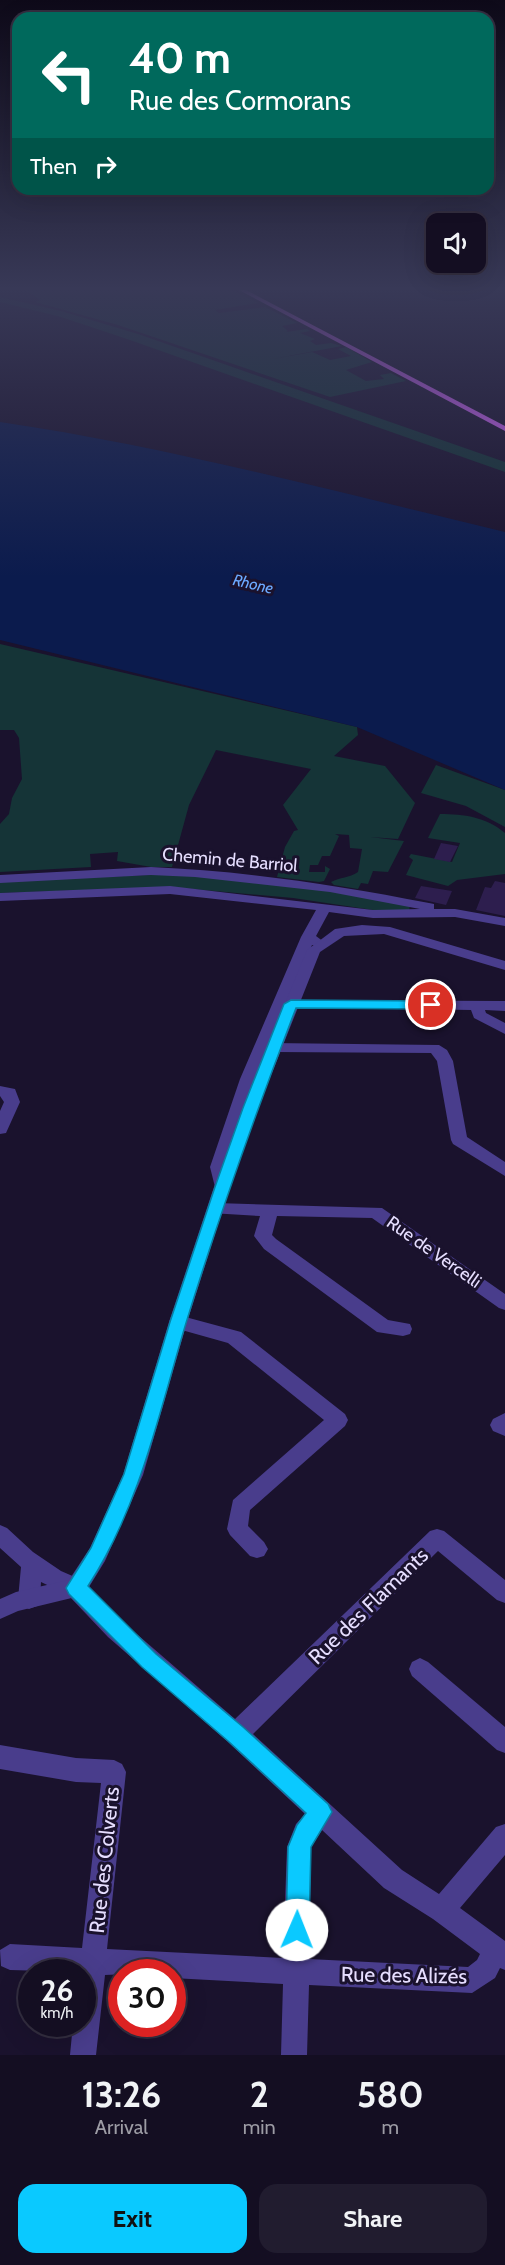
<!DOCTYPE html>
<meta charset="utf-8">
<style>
body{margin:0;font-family:Cabin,sans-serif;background:#211c2f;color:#f1f3f6;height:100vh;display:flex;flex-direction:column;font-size:22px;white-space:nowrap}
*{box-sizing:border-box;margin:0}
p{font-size:20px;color:#9d9ca5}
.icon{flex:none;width:33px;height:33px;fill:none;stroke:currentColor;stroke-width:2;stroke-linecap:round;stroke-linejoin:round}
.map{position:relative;height:2055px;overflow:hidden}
.sheet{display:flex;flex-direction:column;background:#140e22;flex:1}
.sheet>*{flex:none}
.top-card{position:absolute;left:12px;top:12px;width:482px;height:183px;border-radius:18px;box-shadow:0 6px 24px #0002,0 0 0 2px #332e40;background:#00695c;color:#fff;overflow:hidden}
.tools{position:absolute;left:426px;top:213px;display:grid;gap:12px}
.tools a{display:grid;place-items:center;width:60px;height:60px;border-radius:12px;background:#140e22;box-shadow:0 6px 24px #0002,0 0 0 2px #332e40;font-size:30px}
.speed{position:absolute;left:18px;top:1959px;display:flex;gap:12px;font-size:30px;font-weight:700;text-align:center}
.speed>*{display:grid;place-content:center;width:78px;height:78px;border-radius:50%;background:#140e22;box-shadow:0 6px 24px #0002,0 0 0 2px #332e40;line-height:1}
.speed small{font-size:15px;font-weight:400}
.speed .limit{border:9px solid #d22;background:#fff;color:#111}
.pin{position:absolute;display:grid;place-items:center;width:51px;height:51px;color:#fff;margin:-26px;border:3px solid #fff;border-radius:50%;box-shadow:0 2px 6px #0007}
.me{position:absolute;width:66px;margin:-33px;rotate:1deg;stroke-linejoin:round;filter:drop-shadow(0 0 4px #0008)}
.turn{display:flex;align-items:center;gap:21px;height:126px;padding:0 18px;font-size:27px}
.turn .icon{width:78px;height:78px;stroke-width:2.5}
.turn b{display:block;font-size:42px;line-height:51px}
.then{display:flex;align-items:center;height:57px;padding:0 18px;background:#0003;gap:12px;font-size:22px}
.eta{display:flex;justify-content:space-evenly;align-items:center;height:102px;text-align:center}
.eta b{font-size:36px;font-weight:700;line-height:42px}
.primary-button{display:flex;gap:12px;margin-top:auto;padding:12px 18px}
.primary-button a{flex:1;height:69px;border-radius:18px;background:#0ac9ff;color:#111;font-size:24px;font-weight:700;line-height:69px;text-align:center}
.primary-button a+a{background:#211c2f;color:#f1f3f6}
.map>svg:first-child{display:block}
.green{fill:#153437}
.water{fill:#0b1b4d}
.building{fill:#2d1e4e}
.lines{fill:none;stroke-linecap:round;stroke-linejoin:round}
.minor{fill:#493d8c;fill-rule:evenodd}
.tertiary{fill:#493d8c;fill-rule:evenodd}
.primary{fill:#d865ff;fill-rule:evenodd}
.route{fill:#0ac9ff;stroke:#0683a6;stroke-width:1.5}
.labels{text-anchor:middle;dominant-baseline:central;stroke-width:6;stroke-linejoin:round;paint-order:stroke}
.far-water-label{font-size:16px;font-style:italic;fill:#6ca9ff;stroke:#1a122d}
.street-label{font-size:18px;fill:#e6deff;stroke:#1a122d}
.near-street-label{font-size:21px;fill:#e6deff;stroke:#1a122d}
</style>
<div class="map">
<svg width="505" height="2055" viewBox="0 0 505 2055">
<rect width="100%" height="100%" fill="#1a122d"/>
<g class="green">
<polygon points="26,290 231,290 258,303 215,310 219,313 265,307 297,323 282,326 288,331 286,332 307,329 310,331 300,333 315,339 310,341 316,345 331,343 342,346 267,360 312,352 330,360 351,356 338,349 346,347 372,362 346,370 366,381 384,379 380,375 391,373 406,381 330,397 118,325 35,302 40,300"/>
<polygon points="0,297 61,311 138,334 505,462 505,472 127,339 61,317 0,302"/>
<path d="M0 644 357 727 358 735 334 756 385 766 415 803 398 839 370 837 404 841 388 872 373 871 368 884 361 883 358 889 334 885 331 882C340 877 349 878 358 872L362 849 350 848 349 835 335 834 339 836 330 856H322L318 865H310L309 872H325V866L330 869 324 881 319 882 277 877 285 847 294 831 298 830 283 805 311 769 216 750 189 805 172 867H151L117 861 118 852 90 854 91 867 0 872V824L9 814 12 798 22 779 19 738 14 730H0Z"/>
<polygon points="436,765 505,790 505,827 466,806 421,793"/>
<path d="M440 814C464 814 486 817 505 833V874L457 880 448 886 406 875 413 860 409 857 411 854 452 862 460 843 428 838Z"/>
<polygon points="175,874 320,889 410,906 409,910 373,910 293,898 170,887 0,893 0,881"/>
</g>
<path class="water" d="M0 422C170 447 338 492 505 532V790L357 727 0 640Z"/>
<g class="building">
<polygon points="441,843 458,846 450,862 434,859"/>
<polygon points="495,881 505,883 505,916 476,910 485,887 491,888"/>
<polygon points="421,886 452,891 446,905 415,898"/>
</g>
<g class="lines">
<g class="minor">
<path d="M151 867C245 871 337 885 429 903L434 904V909H455L505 918V926L455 917 373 918 329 912 316 936 324 942 317 946 312 945 289 1000 505 1001V1011L485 1010 486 1013 505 1023V1034L474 1018 471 1010 286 1007 271 1043 439 1045 447 1050 453 1061 467 1137 505 1162V1176L453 1144 451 1140 437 1061 431 1053 274 1052 268 1050 226 1167 230 1187 228 1191H216L210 1167 240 1079 301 937 316 910 170 894 0 901V893L170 886 373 910 420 909 330 892 195 877 151 875 0 883V875Z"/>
<polygon points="0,1086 15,1089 20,1102 6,1133 0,1134 0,1111 4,1102 0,1096"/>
<polygon points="216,1203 382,1208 505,1294 505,1310 499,1308 372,1218 277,1216 272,1235 276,1239 388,1320 410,1324 412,1329 410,1334 403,1336 377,1332 264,1249 254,1236 260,1216 210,1213 207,1209 210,1205"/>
<polygon points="178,1315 241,1332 345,1414 348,1420 345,1426 250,1510 248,1526 264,1542 268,1549 264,1556 257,1558 250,1556 230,1535 227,1529 233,1500 324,1420 228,1343 171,1327 169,1322 171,1317"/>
<polygon points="505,1413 505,1436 493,1431 490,1425 493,1419"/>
<path d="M0 1525 7 1528 33 1552 61 1571 84 1581 124 1623 235 1719 430 1531 437 1529 444 1531 505 1580V1603L497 1600 438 1551 253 1734 402 1870 439 1894 496 1827 505 1824V1855L460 1908 505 1941V1970L500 1968 495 1978 472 1993 309 1985 307 2055H281L283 1984 172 1978V1972L105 1975 96 2055H70L73 2024H82V1972L10 1970 1 1966 0 1950 10 1944 82 1948 101 1783 76 1782 0 1769V1745L76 1758 114 1760 122 1764 126 1772 107 1949 283 1958 287 1847 296 1824 305 1814 228 1742 108 1637 68 1595 41 1582 40 1599 37 1606 29 1609 21 1606 18 1599 21 1567 0 1548ZM322 1830 384 1888 433 1919 480 1954 477 1960 468 1967 309 1959 311 1847Z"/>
<polygon points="420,1658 428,1662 505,1727 505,1753 497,1750 412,1676 409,1669 412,1662"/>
</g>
<polygon class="tertiary" points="362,925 390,927 505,961 505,970 384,934 344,936 320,952 258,1108 230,1187 187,1322 143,1475 105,1561 84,1595 18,1611 0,1619 0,1599 16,1592 69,1580 90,1548 123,1475 169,1322 214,1187 242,1108 307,950 335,929"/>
<polygon class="primary" points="239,290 246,290 505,426 505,431"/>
</g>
<linearGradient id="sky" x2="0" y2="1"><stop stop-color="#0e0a19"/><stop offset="0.5" stop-color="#383957"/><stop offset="1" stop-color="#383957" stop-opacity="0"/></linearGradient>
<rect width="505" height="577" fill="url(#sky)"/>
<path class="route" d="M291 1000 431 1001 437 1005 431 1009 296 1008C256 1112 219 1216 186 1323 159 1413 140 1506 88 1586L156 1654 243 1727 328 1804 332 1812 311 1847 309 1930 306 1938 297 1942 289 1938 286 1930 288 1847 297 1825 306 1813 228 1741 142 1667 69 1594 66 1588 91 1548 124 1474 170 1322 215 1187 243 1108 284 1004Z"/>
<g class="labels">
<g class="far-water-label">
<text transform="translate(253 584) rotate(13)">Rhone</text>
</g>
<g class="street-label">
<text transform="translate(230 860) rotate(5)">Chemin de Barriol</text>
<text transform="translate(434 1252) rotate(35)">Rue de Vercelli</text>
</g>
<g class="near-street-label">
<text transform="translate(368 1606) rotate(-44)">Rue des Flamants</text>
<text transform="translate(104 1860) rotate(-84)">Rue des Colverts</text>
<text transform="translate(404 1975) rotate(1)">Rue des Alizés</text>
</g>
</g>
</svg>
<div class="tools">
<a><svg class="icon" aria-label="sound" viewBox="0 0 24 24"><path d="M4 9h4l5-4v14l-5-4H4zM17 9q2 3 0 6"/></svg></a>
</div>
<div class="speed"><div>26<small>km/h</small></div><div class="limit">30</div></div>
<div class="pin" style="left:431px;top:1005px;background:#d93025"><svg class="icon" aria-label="arrive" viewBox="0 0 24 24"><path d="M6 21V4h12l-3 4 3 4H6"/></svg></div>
<svg class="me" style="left:297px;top:1930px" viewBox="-20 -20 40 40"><circle r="19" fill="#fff"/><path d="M0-13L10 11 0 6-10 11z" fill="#0ac9ff"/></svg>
<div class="top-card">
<div class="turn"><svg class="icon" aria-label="left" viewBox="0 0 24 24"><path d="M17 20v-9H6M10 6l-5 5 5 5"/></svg><div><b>40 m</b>Rue des Cormorans</div></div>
<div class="then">Then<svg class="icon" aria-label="right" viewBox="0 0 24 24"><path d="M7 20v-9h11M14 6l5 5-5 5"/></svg></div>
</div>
</div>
<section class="sheet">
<div class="eta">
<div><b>13:26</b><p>Arrival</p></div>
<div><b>2</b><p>min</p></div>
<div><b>580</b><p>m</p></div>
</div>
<div class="primary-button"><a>Exit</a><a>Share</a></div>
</section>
